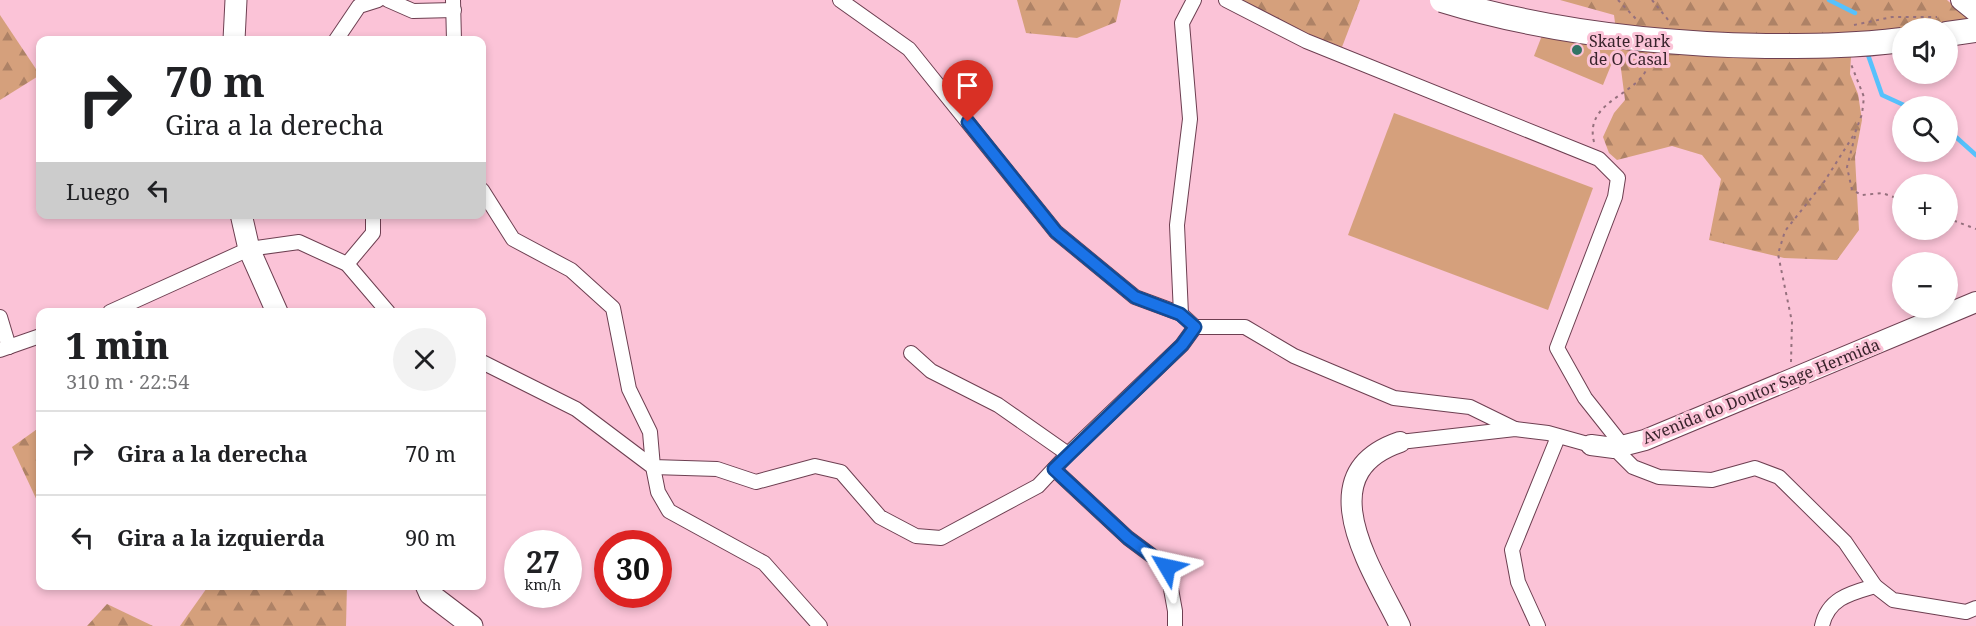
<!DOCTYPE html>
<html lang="es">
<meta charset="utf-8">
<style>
body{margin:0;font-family:"Noto Serif",serif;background:#f2f2f2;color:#202124;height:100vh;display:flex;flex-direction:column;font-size:22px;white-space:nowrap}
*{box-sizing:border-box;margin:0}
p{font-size:20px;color:#757577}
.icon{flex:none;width:33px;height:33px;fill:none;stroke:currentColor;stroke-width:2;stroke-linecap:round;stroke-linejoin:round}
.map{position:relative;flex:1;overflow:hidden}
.panel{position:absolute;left:36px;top:308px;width:450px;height:282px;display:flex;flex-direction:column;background:#fff;border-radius:12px;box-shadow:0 3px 9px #0003}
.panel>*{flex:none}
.top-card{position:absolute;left:36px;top:36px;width:450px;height:183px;border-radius:12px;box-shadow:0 3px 9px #0003;background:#fff;color:#202124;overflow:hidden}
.tools{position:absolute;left:1892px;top:18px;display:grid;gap:12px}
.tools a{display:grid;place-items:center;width:66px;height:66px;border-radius:50%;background:#fff;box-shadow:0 3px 9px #0003;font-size:30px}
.speed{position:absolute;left:504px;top:530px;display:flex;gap:12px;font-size:30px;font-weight:700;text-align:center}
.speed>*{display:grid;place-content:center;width:78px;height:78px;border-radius:50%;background:#fff;box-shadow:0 3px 9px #0003;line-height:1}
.speed small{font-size:15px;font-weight:400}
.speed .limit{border:9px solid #d22;background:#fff;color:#111}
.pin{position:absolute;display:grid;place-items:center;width:51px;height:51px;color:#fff;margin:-62px -26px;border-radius:50% 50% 50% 0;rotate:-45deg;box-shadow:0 0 6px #0007}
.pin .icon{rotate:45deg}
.me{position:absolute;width:66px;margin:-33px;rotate:306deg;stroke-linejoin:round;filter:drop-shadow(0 0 4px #0008)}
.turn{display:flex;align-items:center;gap:21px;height:126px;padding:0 30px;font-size:27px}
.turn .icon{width:78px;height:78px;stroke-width:2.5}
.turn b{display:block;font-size:42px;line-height:51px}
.then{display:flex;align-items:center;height:57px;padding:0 30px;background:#0003;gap:12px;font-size:22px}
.round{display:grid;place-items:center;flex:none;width:63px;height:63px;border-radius:32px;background:#f2f2f2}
.head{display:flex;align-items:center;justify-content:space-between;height:102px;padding:0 30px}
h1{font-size:36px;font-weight:800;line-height:45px}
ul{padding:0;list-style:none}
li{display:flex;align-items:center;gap:18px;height:84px;padding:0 30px;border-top:2px solid #e0e0e0}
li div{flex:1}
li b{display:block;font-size:22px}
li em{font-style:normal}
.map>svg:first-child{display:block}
.forest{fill:url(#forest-firs)}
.garden{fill:#d5a07c}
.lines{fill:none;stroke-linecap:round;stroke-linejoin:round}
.stream{stroke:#56c1fc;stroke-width:4.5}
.street-casing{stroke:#6d3f51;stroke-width:16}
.secondary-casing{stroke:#6d3f51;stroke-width:22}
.primary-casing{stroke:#6d3f51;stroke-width:23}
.highway-casing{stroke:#6d3f51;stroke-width:26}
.path{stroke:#95707d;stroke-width:2;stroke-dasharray:3 4.5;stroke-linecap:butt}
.street{stroke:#fff;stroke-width:14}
.secondary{stroke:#fff;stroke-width:20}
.primary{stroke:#fff;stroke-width:21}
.highway{stroke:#fff;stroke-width:24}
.highway-bridge-casing{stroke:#6d3f51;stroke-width:26;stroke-linecap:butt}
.highway-bridge{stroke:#fff;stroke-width:24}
.route-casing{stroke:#114b97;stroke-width:15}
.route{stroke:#1a73e8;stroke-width:10}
.poi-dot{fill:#327465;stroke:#fbc3d7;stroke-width:2}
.labels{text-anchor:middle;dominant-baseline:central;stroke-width:6;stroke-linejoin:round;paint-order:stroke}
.poi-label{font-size:16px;fill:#39242c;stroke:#fbc3d7;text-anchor:start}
.street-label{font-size:16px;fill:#39242c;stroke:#fbc3d7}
</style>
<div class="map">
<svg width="1976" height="626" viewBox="0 0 1976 626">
<defs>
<pattern id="forest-firs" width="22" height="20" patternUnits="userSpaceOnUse" patternTransform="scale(1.5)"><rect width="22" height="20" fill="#d5a07c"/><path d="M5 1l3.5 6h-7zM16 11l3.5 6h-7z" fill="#ae8266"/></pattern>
</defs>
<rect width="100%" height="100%" fill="#fbc3d7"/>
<g class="forest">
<polygon points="1017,0 1121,0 1116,22 1077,38 1026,33"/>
<polygon points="1238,0 1360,0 1342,47 1303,33"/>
<polygon points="1560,0 1947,0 1974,24 1947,29 1902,28 1852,39 1850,74 1858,94 1862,120 1855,157 1859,230 1837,260 1784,258 1709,240 1721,179 1702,155 1672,146 1617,160 1609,153 1603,137 1614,113 1625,100 1614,15"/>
<polygon points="0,15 40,75 0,100"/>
<polygon points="40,427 40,507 12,447"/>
<polygon points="209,585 347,585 346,626 180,626"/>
<polygon points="107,604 153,626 87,626"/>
</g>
<g class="garden">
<polygon points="1550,15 1620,43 1603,85 1534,56"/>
<polygon points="1394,113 1593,188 1548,310 1348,235"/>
</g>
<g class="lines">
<g class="stream">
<polyline points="1829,0 1855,13"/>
<polyline points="1867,52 1882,95 1906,106"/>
<polyline points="1947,129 1976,155"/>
</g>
<g class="street-casing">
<g id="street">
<polyline points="388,0 413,11 454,10"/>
<polyline points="453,0 454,40"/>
<polyline points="840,0 909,49 1056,232 1135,297 1181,314 1195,327 1245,327 1294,356 1394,398 1470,407 1515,429"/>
<polyline points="1226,0 1306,41 1599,159 1618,178 1615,197 1557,348 1585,398 1623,446"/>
<polyline points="336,40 359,6 378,0"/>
<polyline points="482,190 513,239 571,270 613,308 629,389 650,432 653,467 717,469 756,482 815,466 841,472 880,517 916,536 941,538 1038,486 1068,454 1182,345 1195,327"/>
<polyline points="347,264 373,233 373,214"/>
<polyline points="110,312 249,249 299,242 347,264 388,312"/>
<polyline points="1181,314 1177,225 1190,119 1182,23 1194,0"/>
<polyline points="0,317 9,347"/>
<polyline points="0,350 40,336"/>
<polyline points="911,353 931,371 998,405 1068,454"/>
<polyline points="482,362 576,409 653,467 658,492 669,511 764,563 820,626"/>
<polyline points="1400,442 1515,429 1548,433 1591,445"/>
<polyline points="1614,448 1633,467 1659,477 1712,480 1755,468 1779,477 1845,542 1875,586 1893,600 1966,612 1976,608"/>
<polyline points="1054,469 1128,538 1167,567 1175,611 1175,626"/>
<polyline points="1538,626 1518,582 1512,550 1558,437"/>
<path d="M1822 626C1828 598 1851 593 1875 586"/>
</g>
</g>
<g class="secondary-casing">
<g id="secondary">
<polyline points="1961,0 1976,12"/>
<path d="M1400 442C1306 474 1373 570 1400 626"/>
<polyline points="1591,445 1614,448 1645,440 1976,302"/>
</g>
</g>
<g class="primary-casing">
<g id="primary">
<polyline points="234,40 236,0"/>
<polyline points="241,214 249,249 277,312"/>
<polyline points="426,585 430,594 472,626"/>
</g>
</g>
<g class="highway-casing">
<polyline id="highway" points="1947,34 1976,30"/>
</g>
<g class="path">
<polyline points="1618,0 1637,20"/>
<polyline points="1652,0 1669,21"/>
<polyline points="1854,25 1892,17 1937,17"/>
<polyline points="1855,136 1847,167 1852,190 1862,195 1882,193 1902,200"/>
<path d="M1594 142C1583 97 1646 96 1650 58"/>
<polyline points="1947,218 1976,229"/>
<polyline points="1791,362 1792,322 1778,254 1785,231 1824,182 1855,133 1862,114 1864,97 1851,64"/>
</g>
<use href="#street" class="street"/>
<use href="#secondary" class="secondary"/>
<use href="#primary" class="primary"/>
<use href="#highway" class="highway"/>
<g class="highway-bridge-casing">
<path id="highway-bridge" d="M1442 0C1546 32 1657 44 1766 46 1811 46 1857 46 1902 40"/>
</g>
<use href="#highway-bridge" class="highway-bridge"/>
</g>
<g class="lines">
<g class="route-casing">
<polyline id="route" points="968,122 1056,232 1135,297 1180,314 1195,327 1182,345 1054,469 1128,538 1167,567"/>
</g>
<use href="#route" class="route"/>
</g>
<circle class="poi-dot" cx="1577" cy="50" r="6"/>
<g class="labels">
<g class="poi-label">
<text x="1589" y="41">Skate Park<tspan x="1589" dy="18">de O Casal</tspan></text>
</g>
<g class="street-label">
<text transform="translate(1761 391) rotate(-22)">Avenida do Doutor Sage Hermida</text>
</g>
</g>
</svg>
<div class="tools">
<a><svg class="icon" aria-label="sound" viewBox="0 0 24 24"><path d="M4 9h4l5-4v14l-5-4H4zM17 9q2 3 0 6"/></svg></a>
<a><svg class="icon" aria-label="search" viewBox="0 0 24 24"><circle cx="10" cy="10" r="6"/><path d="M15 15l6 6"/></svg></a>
<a>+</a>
<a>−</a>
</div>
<div class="speed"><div>27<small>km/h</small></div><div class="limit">30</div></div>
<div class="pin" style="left:968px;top:122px;background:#d93025"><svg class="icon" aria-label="arrive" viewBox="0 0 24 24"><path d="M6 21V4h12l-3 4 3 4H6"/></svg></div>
<svg class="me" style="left:1167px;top:567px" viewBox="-20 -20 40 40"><path d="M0-17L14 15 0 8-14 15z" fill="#1a73e8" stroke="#fff" stroke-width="4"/></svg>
<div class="top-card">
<div class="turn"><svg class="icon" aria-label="right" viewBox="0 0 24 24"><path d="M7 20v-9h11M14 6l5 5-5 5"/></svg><div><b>70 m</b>Gira a la derecha</div></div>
<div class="then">Luego<svg class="icon" aria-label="left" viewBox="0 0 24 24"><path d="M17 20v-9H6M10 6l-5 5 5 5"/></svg></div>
</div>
<section class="panel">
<div class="head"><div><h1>1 min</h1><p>310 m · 22:54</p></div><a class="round"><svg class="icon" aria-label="close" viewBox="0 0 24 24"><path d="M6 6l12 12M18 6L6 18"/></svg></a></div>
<ul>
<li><svg class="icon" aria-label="right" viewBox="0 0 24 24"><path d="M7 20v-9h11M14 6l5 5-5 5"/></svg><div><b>Gira a la derecha</b></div><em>70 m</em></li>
<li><svg class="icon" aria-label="left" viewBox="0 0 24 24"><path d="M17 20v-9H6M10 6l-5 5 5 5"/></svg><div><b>Gira a la izquierda</b></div><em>90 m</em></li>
</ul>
</section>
</div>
